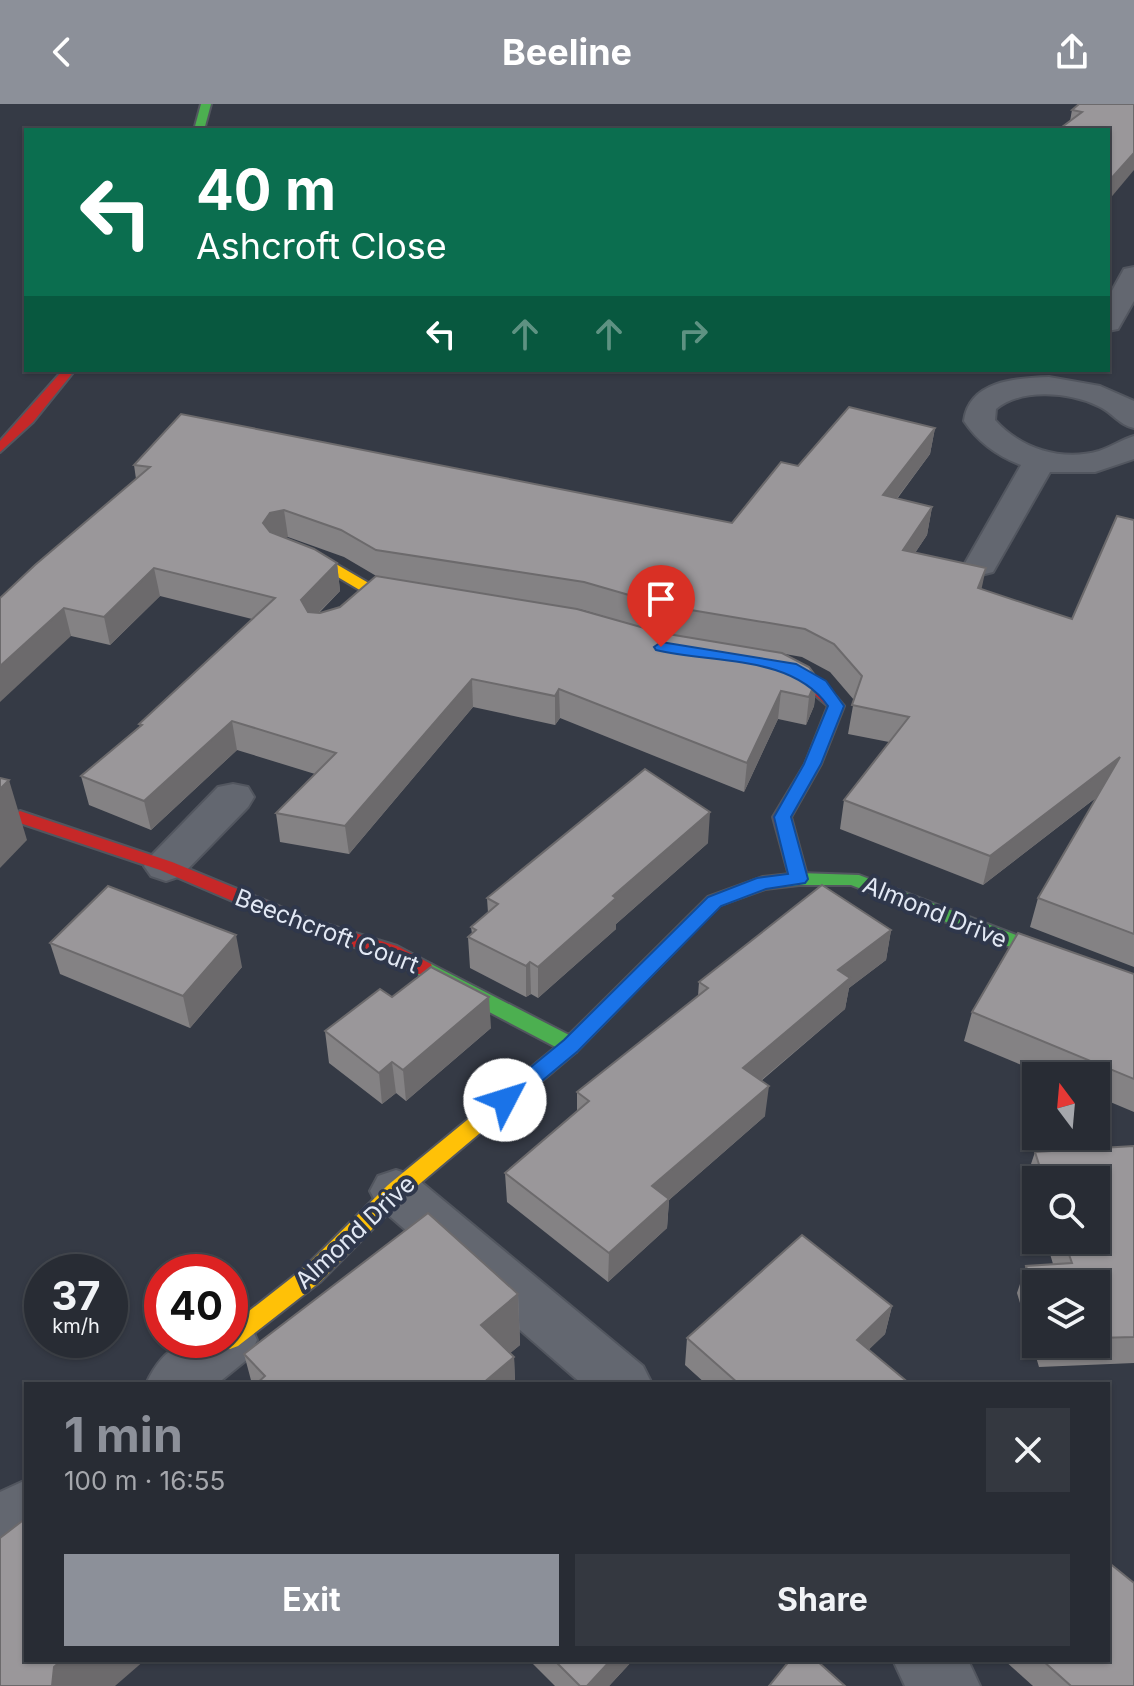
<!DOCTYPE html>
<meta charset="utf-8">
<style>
body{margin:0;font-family:Inter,sans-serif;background:#343840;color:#f1f3f6;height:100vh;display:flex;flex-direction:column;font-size:30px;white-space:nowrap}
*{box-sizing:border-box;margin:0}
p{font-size:26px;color:#a5a7ac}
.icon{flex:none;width:44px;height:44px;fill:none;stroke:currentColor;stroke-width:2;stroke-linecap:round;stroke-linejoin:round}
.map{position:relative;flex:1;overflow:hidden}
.details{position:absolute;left:24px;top:1278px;width:1086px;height:280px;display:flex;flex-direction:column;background:#282c34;border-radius:0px;box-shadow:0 2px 6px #0004,0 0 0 2px #44484f}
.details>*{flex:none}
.banner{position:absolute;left:24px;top:24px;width:1086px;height:244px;border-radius:0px;box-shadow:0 2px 6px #0004,0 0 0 2px #44484f;background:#0b6e4f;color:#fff;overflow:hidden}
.needle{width:52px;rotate:344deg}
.fabs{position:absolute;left:1022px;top:958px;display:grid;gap:16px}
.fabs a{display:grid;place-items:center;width:88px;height:88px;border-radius:0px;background:#282c34;box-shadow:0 2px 6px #0004,0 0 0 2px #44484f;font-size:40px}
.speed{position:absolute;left:24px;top:1150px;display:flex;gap:16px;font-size:40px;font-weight:700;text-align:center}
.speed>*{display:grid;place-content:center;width:104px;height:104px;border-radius:50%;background:#282c34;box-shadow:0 2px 6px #0004,0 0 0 2px #44484f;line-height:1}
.speed small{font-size:20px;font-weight:400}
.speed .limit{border:12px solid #d22;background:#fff;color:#111}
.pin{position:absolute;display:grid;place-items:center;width:68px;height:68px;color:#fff;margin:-82px -34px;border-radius:50% 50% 50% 0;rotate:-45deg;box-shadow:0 0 8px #0007}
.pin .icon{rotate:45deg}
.me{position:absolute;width:88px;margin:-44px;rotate:50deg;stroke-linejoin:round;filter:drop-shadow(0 0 6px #0008)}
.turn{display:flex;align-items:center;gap:28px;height:168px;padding:0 40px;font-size:36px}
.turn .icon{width:104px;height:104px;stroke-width:2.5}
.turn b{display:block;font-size:56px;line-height:68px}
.lanes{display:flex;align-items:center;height:76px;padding:0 40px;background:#0003;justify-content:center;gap:40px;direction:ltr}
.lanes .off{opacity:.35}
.round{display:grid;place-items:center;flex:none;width:84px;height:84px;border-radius:0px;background:#343840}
.headline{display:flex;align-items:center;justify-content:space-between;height:136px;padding:0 40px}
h1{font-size:48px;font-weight:700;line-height:60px;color:#8c9099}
.cta{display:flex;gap:16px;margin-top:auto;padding:16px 40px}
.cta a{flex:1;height:92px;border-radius:0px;background:#8c9099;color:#fff;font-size:32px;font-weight:700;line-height:92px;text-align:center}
.cta a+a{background:#343840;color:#f1f3f6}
header{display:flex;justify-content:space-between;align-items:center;height:104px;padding:0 40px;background:#8c9099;color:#fff;font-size:36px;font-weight:700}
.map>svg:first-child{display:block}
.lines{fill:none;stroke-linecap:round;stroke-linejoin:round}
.street-casing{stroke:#52565f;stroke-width:4}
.fast-casing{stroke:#52565f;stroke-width:4}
.slow-casing{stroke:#52565f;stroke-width:4}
.jam-casing{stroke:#52565f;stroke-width:4}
.street{fill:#636770;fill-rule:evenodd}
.fast{fill:#4caf50;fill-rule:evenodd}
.slow{fill:#ffc107;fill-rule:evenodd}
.jam{fill:#c62828;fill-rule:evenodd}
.wall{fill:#848284;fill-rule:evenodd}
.shaded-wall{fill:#6c6a6c}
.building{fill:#9a979a;stroke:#6c6a6c;stroke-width:2}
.route{fill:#1a73e8;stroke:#114b97;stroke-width:2}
.labels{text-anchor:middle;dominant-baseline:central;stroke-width:8;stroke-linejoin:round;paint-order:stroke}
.street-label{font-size:24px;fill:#e2e8f4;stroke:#2f374b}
</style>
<header><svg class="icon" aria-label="back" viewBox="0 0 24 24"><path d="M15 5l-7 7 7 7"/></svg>Beeline<svg class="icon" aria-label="share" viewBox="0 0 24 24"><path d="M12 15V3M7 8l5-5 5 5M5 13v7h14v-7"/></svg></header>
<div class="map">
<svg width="1134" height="1582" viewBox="0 0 1134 1582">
<rect width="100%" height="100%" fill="#353a45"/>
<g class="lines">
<g class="street-casing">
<g id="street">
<polygon points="1134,163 1134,197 1118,225 1108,227 1108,194 1124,165"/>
<path d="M1049 273 1100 282 1134 297V324C1119 321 1112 308 1098 302 1069 288 1021 284 996 305L995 316C1020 344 1061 358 1099 347 1111 343 1121 336 1134 332V355L1095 368H1050L993 468 981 471 969 468 964 461 1021 361C997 352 978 338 964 317 969 277 1015 274 1049 273Z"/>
<polygon points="233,680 248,683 254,693 248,703 181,772 166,777 151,772 144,762 151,752 218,683"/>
<polygon points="396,1066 414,1072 643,1262 652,1280 582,1280 378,1102 370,1087 378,1072"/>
<path d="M230 1211 249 1218 257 1236 249 1254 217 1280H146C166 1237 187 1236 230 1236Z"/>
<polygon points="26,1376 26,1446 0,1459 0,1388"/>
<polygon points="893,1556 968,1556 980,1582 905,1582"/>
</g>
</g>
<g class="fast-casing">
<g id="fast">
<polygon points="201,0 211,0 204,26 194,26"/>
<polygon points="799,769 859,771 1134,876 1134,891 851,781 799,781 765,785 720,801 576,948 569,950 417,870 415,865 417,860 431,860 569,931 708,793 763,773"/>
</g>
</g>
<g class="slow-casing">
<g id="slow">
<polygon points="287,442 336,460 372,481 422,489 429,493 422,497 363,488 326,466 282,449 282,443"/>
<polygon points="569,936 576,938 579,943 576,948 404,1093 320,1178 238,1242 230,1245 222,1242 219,1236 230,1236 230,1222 304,1164 388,1081 562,938"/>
</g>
</g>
<g class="jam-casing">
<g id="jam">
<polygon points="63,266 75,266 33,318 0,348 0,337"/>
<path d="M760 554C794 561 822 573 844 602L821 660 791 713 808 775 799 781 790 775 773 713 805 660 828 602 797 576 755 562 752 559 755 556Z"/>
<polygon points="20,707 172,758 310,815 397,842 431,860 433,865 431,870 417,870 383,852 298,825 160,766 14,717 11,713"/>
</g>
</g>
<use href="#street" class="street"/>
<use href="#fast" class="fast"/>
<use href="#slow" class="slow"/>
<use href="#jam" class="jam"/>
</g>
<g class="wall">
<polygon points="1079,0 1108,97 1070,17 1072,6"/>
<path d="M935 324 930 350 897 395 932 403 927 431 915 449 981 485 1072 515 1134 416V863L1030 823 1038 794 1097 693 983 781 840 725 844 696 889 638 848 630 854 596 830 568 802 553 785 550 817 574 814 602 806 621 778 615 744 688 560 614 555 621 473 603 349 750 280 738 276 709 315 670 237 646 151 726 89 701 81 672 140 622 139 620 252 515 160 492 110 541 71 532 35 461 136 375 134 361 732 419 798 362ZM288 433 344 453 378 473 340 503 319 509 340 487 337 459 284 434ZM578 505 583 506 650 526Z"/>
<polygon points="708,739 616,820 616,825 538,894 531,890 526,893 470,864 468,833 472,830 471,823 488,809 487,794"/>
<polygon points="891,826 886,856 849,884 845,905 761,977 765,1012 669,1096 667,1124 608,1178 507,1098 505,1069 577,1008 577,988 698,892 699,878"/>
<polygon points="50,839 242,863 190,924 60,870"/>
<polygon points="1134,870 1134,1008 1096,992 1096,972 1048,972 964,937 972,908"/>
<polygon points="392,893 491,924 406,997 396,989 382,1000 329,959 325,927"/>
<path d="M1134 1042V1259L1039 1263 1017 1189 1026 1162 1053 1160 1046 1136H1096V1076H1036V1106L1026 1075 1035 1048ZM1036 1180H1096V1240H1036Z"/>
<polygon points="518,1190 520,1241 510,1249 514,1253 515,1280 252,1280 244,1250"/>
<polygon points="892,1202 885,1230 868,1246 910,1280 706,1280 685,1261 687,1234"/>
<polygon points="529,1556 633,1556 609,1582 555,1582"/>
<polygon points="1004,1556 1108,1556 1134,1582 1033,1582"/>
</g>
<g class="shaded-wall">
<polygon points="1134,49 1134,66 1108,97 1108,78"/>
<polygon points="935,324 930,350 879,418 883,391"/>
<polygon points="932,403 927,431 898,474 903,446"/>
<polygon points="284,406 288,433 274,436 263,419 270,409"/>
<polygon points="337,459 340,487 304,523 301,496"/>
<polygon points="154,464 160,492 110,541 104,513"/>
<polygon points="986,464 980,492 978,484"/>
<polygon points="64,504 71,532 0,598 0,562"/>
<polygon points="817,574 814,602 806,621 809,593"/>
<polygon points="472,575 473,603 349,750 345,722"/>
<polygon points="559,585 560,614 555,621 555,592"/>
<polygon points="781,587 778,615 744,688 747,659"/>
<polygon points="232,617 237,646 151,726 144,697"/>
<polygon points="1120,653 1111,682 983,781 990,752"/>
<polygon points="9,676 27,736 0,764 0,685"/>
<polygon points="710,708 708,739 616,820 616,825 538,894 538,863 613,792"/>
<polygon points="891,826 886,856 849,884 845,905 740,994 743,964 838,866"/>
<polygon points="236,831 242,863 190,924 183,892"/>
<polygon points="530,858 531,890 526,893 526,862"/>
<polygon points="489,893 491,924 406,997 403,966"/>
<polygon points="392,958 396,989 382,1000 379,969"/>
<polygon points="769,982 765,1012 669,1096 667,1124 608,1178 609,1149 652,1082"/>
<polygon points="518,1190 520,1241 484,1271 481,1221"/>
<polygon points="892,1202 885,1230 850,1264 857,1236"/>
<polygon points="514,1253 515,1280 482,1280"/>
<polygon points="62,1556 145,1556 115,1582 52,1582 54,1563"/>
<polygon points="611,1556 633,1556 609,1582 587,1582"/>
</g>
<g class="building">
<polygon points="1079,0 1134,0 1134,49 1108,78 1108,26 1058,26 1082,8 1072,6"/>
<polygon points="849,303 935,324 883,391 932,403 903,446 986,464 978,484 1072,515 1117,412 1134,416 1134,830 1038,794 1120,653 990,752 844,696 909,613 852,601 862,572 834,540 805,525 667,502 584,478 376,446 341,426 284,406 270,409 263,419 270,428 314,445 337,459 301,496 308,508 320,509 340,503 376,472 577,505 662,529 782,549 809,563 817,574 809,593 781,587 747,659 559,585 555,592 472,575 345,722 276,709 336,649 232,617 144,697 81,672 142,621 139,620 275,494 154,464 104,513 64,504 0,562 0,494 35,461 150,363 134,361 181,310 732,419 781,358 798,362"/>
<polygon points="645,665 710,708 613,792 616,794 538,863 530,858 526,862 468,833 476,826 471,823 498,800 487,794"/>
<polygon points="0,674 9,676 0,685"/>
<polygon points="822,781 891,826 838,866 850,874 743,964 769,982 652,1082 669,1095 609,1149 505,1069 589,997 577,988 708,884 699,878"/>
<polygon points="108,782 236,831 183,892 50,839"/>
<polygon points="1018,829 1134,870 1134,975 972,908"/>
<polygon points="431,863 489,893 403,966 392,958 379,969 325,927 380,885 392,893"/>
<polygon points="1134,1042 1134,1233 1096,1234 1096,1180 1036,1180 1036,1193 1026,1162 1072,1159 1064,1136 1096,1136 1096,1076 1044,1076 1035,1048"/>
<polygon points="428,1109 518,1190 481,1221 514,1253 482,1280 256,1280 265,1272 244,1250"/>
<polygon points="802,1131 892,1202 857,1236 910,1280 739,1280 687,1234"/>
<polygon points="26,1414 26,1556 62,1556 54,1563 52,1582 0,1582 0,1434"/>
<polygon points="1108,1458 1134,1479 1134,1582 1071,1582 1042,1556 1108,1556"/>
<polygon points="554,1556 611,1556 587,1582 580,1582"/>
<polygon points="790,1556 816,1556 845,1582 769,1582"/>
</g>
<path class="route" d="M661 538 796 560 826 577 844 602 821 660 791 713 808 775 805 779 766 785 721 802 578 947 513 1001H498L495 996 498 990 564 936 708 793 757 774 788 770 774 713 804 660 828 602C791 550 713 560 656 546L654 543Z"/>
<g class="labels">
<g class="street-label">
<text transform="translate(935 808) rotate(22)">Almond Drive</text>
<text transform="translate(327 827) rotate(21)">Beechcroft Court</text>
<text transform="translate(355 1128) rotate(-43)">Almond Drive</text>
</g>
</g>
</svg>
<div class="fabs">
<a><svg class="needle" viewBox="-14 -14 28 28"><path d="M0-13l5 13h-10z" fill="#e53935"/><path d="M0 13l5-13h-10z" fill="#a5a7ac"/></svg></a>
<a><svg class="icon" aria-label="search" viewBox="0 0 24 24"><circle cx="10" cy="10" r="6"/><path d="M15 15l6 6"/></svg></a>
<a><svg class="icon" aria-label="layers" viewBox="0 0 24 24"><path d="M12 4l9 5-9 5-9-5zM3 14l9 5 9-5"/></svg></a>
</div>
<div class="speed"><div>37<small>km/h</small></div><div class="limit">40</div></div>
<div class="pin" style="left:661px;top:543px;background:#d93025"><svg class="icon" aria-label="arrive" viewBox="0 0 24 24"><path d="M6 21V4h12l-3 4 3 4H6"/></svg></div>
<svg class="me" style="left:505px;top:996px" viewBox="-20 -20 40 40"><circle r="19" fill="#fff"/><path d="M0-13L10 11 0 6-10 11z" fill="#1a73e8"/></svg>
<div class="banner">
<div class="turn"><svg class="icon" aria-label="left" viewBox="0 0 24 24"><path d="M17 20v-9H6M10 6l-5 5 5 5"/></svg><div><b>40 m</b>Ashcroft Close</div></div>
<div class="lanes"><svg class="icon" aria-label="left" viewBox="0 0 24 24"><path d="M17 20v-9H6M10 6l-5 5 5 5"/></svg><svg class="icon off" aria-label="ahead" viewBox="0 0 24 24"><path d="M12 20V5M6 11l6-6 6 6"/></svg><svg class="icon off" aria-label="ahead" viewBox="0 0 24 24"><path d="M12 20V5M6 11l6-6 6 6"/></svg><svg class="icon off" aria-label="right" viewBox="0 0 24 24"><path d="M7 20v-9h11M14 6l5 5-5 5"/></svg></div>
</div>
<section class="details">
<div class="headline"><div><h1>1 min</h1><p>100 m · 16:55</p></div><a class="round"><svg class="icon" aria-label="close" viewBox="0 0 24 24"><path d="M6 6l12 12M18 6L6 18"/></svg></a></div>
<div class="cta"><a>Exit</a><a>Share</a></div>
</section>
</div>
